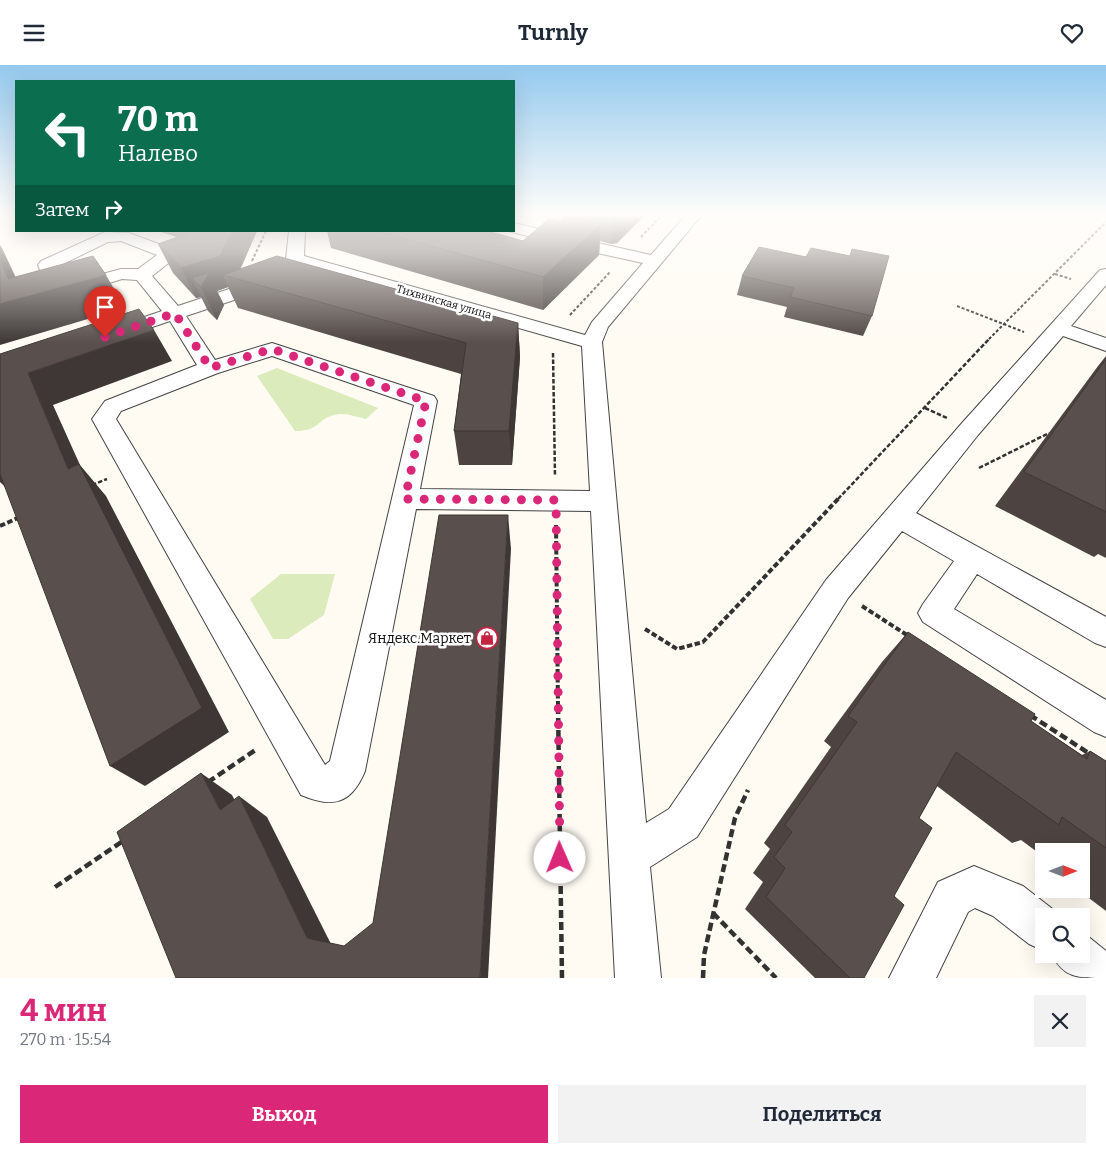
<!DOCTYPE html>
<html lang="ru">
<meta charset="utf-8">
<style>
body{margin:0;font-family:Bitter,serif;background:#f2f2f3;color:#1f2937;height:100vh;display:flex;flex-direction:column;font-size:19px;white-space:nowrap}
*{box-sizing:border-box;margin:0}
p{font-size:16px;color:#747a83}
.icon{flex:none;width:28px;height:28px;fill:none;stroke:currentColor;stroke-width:2;stroke-linecap:round;stroke-linejoin:round}
.map{position:relative;height:913px;overflow:hidden}
.drawer{display:flex;flex-direction:column;background:#fff;flex:1}
.drawer>*{flex:none}
.top-card{position:absolute;left:15px;top:15px;width:500px;height:152px;border-radius:0px;box-shadow:0 5px 20px #0002;background:#0b6e4f;color:#fff;overflow:hidden}
.needle{width:32px;rotate:90deg}
.tools{position:absolute;left:1035px;top:778px;display:grid;gap:10px}
.tools a{display:grid;place-items:center;width:55px;height:55px;border-radius:0px;background:#fff;box-shadow:0 5px 20px #0002;font-size:25px}
.pin{position:absolute;display:grid;place-items:center;width:42px;height:42px;color:#fff;margin:-51px -21px;border-radius:50% 50% 50% 0;rotate:-45deg;box-shadow:0 0 5px #0007}
.pin .icon{rotate:45deg}
.me{position:absolute;width:55px;margin:-28px;rotate:359deg;stroke-linejoin:round;filter:drop-shadow(0 0 4px #0008)}
.turn{display:flex;align-items:center;gap:18px;height:105px;padding:0 20px;font-size:22px}
.turn .icon{width:65px;height:65px;stroke-width:2.5}
.turn b{display:block;font-size:35px;line-height:42px}
.then{display:flex;align-items:center;height:48px;padding:0 20px;background:#0003;gap:10px;font-size:19px}
.round{display:grid;place-items:center;flex:none;width:52px;height:52px;border-radius:0px;background:#f2f2f3}
.headline{display:flex;align-items:center;justify-content:space-between;height:85px;padding:0 20px}
h1{font-size:30px;font-weight:700;line-height:38px;color:#db2777}
.action{display:flex;gap:10px;margin-top:auto;padding:10px 20px}
.action a{flex:1;height:58px;border-radius:0px;background:#db2777;color:#fff;font-size:20px;font-weight:700;line-height:58px;text-align:center}
.action a+a{background:#f2f2f3;color:#1f2937}
header{display:flex;justify-content:space-between;align-items:center;height:65px;padding:0 20px;background:#fff;font-size:22px;font-weight:700}
.map>svg:first-child{display:block}
.green{fill:#dbebbb}
.lines{fill:none;stroke-linecap:round;stroke-linejoin:round}
.minor-casing{stroke:#434343;stroke-width:2}
.path-far3{stroke:#323232;stroke-width:2;stroke-dasharray:3 2;stroke-linecap:butt}
.path-far2{stroke:#323232;stroke-width:2.5;stroke-dasharray:4.5 2;stroke-linecap:butt}
.path-far1{stroke:#323232;stroke-width:4;stroke-dasharray:5.5 2.5;stroke-linecap:butt}
.path{stroke:#323232;stroke-width:4.5;stroke-dasharray:8 4;stroke-linecap:butt}
.minor{fill:#fff;fill-rule:evenodd}
.wall{fill:#4d4441}
.shaded-wall{fill:#3e3735}
.building{fill:#594f4c;stroke:#3e3735}
.route{stroke:#db2777;stroke-width:9;stroke-dasharray:0 16.2}
.labels{text-anchor:middle;dominant-baseline:central;stroke-width:5;stroke-linejoin:round;paint-order:stroke}
.far-street-label{font-size:11px;fill:#101010;stroke:#fff}
.poi-label{font-size:14px;fill:#101010;stroke:#fff;text-anchor:end}
</style>
<header><svg class="icon" aria-label="menu" viewBox="0 0 24 24"><path d="M4 6h16M4 12h16M4 18h16"/></svg>Turnly<svg class="icon" aria-label="heart" viewBox="0 0 24 24"><path d="M12 20l-8-8c-3-5 5-10 8-4 3-6 11-1 8 4z"/></svg></header>
<div class="map">
<svg width="1106" height="913" viewBox="0 0 1106 913">
<rect width="100%" height="100%" fill="#fffbf3"/>
<g class="green">
<path d="M277 303 378 343 366 354C356 352 345 347 334 350 316 355 320 366 295 366L257 311Z"/>
<polygon points="281,509 335,509 324,550 288,574 273,574 250,534"/>
</g>
<g class="lines">
<g class="minor-casing">
<g id="minor">
<path d="M561 151H578L556 171 562 170 651 190 685 151H701L608 262 602 277 646 758 669 744 826 515 962 358 1100 205 1106 204V220L1071 261 1106 273V286L1063 271 978 370 916 448 1106 552V582L1095 578 977 509 954 544 1106 635V672L1094 667 923 557 918 548 923 539 954 496 902 466 848 533 697 772 650 802 661 913H615L591 446 416 444 365 706C351 740 332 743 301 730L92 354 105 336 197 300 170 256 120 273 113 275 106 273 103 269 106 265 162 246 137 215 122 214 74 229 47 223 38 200 41 196 105 167 129 168 175 185 178 189 175 193 152 211 178 241 232 223 260 211 266 210 272 211 275 215 272 219 246 231 186 251 215 295 272 278 434 331 437 336 420 424 590 426 582 281 289 198 286 194 289 166H305L304 191 585 270 592 257 643 198 556 179 554 175 556 172 547 176 508 166H514V158L544 165ZM121 176 157 190 138 204H121L73 217 61 215 57 202 108 177ZM272 291 414 340 330 696 325 700 116 354 121 346 218 308Z"/>
<polygon points="974,801 1023,821 1059,849 1060,851 1044,851 1044,886 1029,879 993,851 975,843 968,847 936,913 889,913 938,817"/>
<path d="M1081 870 1090 873 1106 886V913C1078 913 1063 913 1052 889H1081Z"/>
</g>
</g>
<g class="path-far3">
<polyline points="641,172 661,151"/>
<polyline points="252,196 266,166"/>
<polyline points="1055,209 1071,214"/>
<polyline points="957,241 1024,267"/>
<polyline points="570,250 610,207"/>
<polyline points="989,274 1106,157"/>
</g>
<g class="path-far2">
<polyline points="553,288 555,411"/>
<polyline points="925,343 947,353"/>
<polyline points="979,403 1049,368"/>
<polyline points="92,420 107,414"/>
<polyline points="838,434 990,273"/>
</g>
<g class="path-far1">
<polyline points="556,460 558,642"/>
<polyline points="0,461 20,452"/>
<polyline points="862,541 910,572"/>
<polyline points="645,564 677,584 703,577 839,433"/>
</g>
<g class="path">
<polyline points="558,641 562,913"/>
<polyline points="1030,650 1090,689"/>
<polyline points="208,717 257,684"/>
<polyline points="55,822 123,776"/>
<polyline points="713,848 776,913"/>
<polyline points="703,913 704,890 735,753 748,725"/>
</g>
<use href="#minor" class="minor"/>
</g>
<g class="wall">
<polygon points="578,151 644,151 617,178 611,179 600,176 599,190 543,245 331,183 327,166 487,166 523,176 560,156 578,154"/>
<polygon points="157,166 257,166 240,204 518,258 520,292 512,400 459,400 454,366 461,309 238,243 228,222 217,226 224,240 217,255 208,246 201,232 196,233 173,208 158,179 177,172"/>
<polygon points="759,182 872,251 863,271 784,252 787,242 737,230 742,211"/>
<polygon points="1106,291 1106,493 1098,489 1094,492 995,441 1098,301"/>
<polygon points="908,567 1031,656 1082,690 1090,686 1106,696 1106,846 1077,824 1081,824 1081,786 1044,786 1044,792 1021,775 1012,778 937,721 919,753 894,831 850,913 815,913 745,844 763,817 753,808 770,784 764,778 831,682 824,676 882,597"/>
</g>
<g class="shaded-wall">
<polygon points="613,151 644,151 617,178 611,179"/>
<polygon points="601,159 599,190 543,245 543,212"/>
<polygon points="232,166 257,166 236,214 223,210 228,222 217,226 224,240 217,255 201,222 192,213 201,232 196,233 181,203"/>
<polygon points="0,180 2,183 25,232 106,210 125,243 0,280 0,239 8,214 0,196"/>
<polygon points="518,258 520,292 512,400 509,366"/>
<polygon points="154,265 172,296 53,340 80,400 106,431 229,667 145,721 110,701 68,404 28,308"/>
<polygon points="0,403 18,434 0,417"/>
<polygon points="508,450 511,484 488,913 480,913"/>
<polygon points="201,708 232,730 250,764 220,745"/>
<polygon points="239,731 267,752 332,881 307,873"/>
</g>
<g class="building">
<polygon points="565,151 601,159 543,212 377,166 487,166 523,176 550,153 560,156"/>
<polygon points="195,166 232,166 220,191 181,203 158,179"/>
<polygon points="759,182 806,192 811,183 850,191 852,184 889,191 872,251 790,232 794,223 742,211"/>
<polygon points="93,191 106,210 0,239 0,196 8,214"/>
<polygon points="277,191 518,258 509,366 454,366 466,278 223,210"/>
<polygon points="209,208 201,222 192,213"/>
<polygon points="139,244 154,265 28,308 68,404 79,399 202,643 110,701 0,409 0,289"/>
<polygon points="1106,294 1106,447 1024,407"/>
<polygon points="439,450 508,450 480,913 176,913 117,767 201,708 220,745 239,731 307,873 344,881 373,858"/>
<polygon points="908,567 1035,649 1031,656 1087,694 1090,686 1106,696 1106,783 1062,752 1059,760 956,687 919,753 932,763 894,831 904,840 864,913 850,913 766,832 785,803 774,792 792,767 785,760 857,657 848,651"/>
</g>
<linearGradient id="sky" x2="0" y2="1"><stop stop-color="#94c9ee"/><stop offset="0.54" stop-color="#fffdfa"/><stop offset="1" stop-color="#fffdfa" stop-opacity="0"/></linearGradient>
<rect width="1106" height="278" fill="url(#sky)"/>
<g class="lines">
<polyline class="route" points="105,272 175,248 210,303 272,284 426,336 405,434 556,435 560,793"/>
</g>
<defs>
<g id="shop-ring" transform="scale(1.125)"><circle r="9.5" fill="#fff" stroke="#c42442" stroke-width="1.5"/><path d="M-5-2.5h2.3a2.7 3.5 0 0 1 5.4 0H5L5.5 6h-11ZM-1.5-2.5h3a1.5 2.3 0 0 0-3 0Z" fill="#c42442"/></g>
</defs>
<g fill-rule="evenodd">
<use href="#shop-ring" x="487" y="573"/>
</g>
<g class="labels">
<g class="far-street-label">
<text transform="translate(444 237) rotate(16)">Тихвинская улица</text>
</g>
<g class="poi-label">
<text x="471" y="573">Яндекс.Маркет</text>
</g>
</g>
</svg>
<div class="tools">
<a><svg class="needle" viewBox="-14 -14 28 28"><path d="M0-13l5 13h-10z" fill="#e53935"/><path d="M0 13l5-13h-10z" fill="#747a83"/></svg></a>
<a><svg class="icon" aria-label="search" viewBox="0 0 24 24"><circle cx="10" cy="10" r="6"/><path d="M15 15l6 6"/></svg></a>
</div>
<div class="pin" style="left:105px;top:272px;background:#d93025"><svg class="icon" aria-label="arrive" viewBox="0 0 24 24"><path d="M6 21V4h12l-3 4 3 4H6"/></svg></div>
<svg class="me" style="left:560px;top:793px" viewBox="-20 -20 40 40"><circle r="19" fill="#fff"/><path d="M0-13L10 11 0 6-10 11z" fill="#db2777"/></svg>
<div class="top-card">
<div class="turn"><svg class="icon" aria-label="left" viewBox="0 0 24 24"><path d="M17 20v-9H6M10 6l-5 5 5 5"/></svg><div><b>70 m</b>Налево</div></div>
<div class="then">Затем<svg class="icon" aria-label="right" viewBox="0 0 24 24"><path d="M7 20v-9h11M14 6l5 5-5 5"/></svg></div>
</div>
</div>
<section class="drawer">
<div class="headline"><div><h1>4 мин</h1><p>270 m · 15:54</p></div><a class="round"><svg class="icon" aria-label="close" viewBox="0 0 24 24"><path d="M6 6l12 12M18 6L6 18"/></svg></a></div>
<div class="action"><a>Выход</a><a>Поделиться</a></div>
</section>
